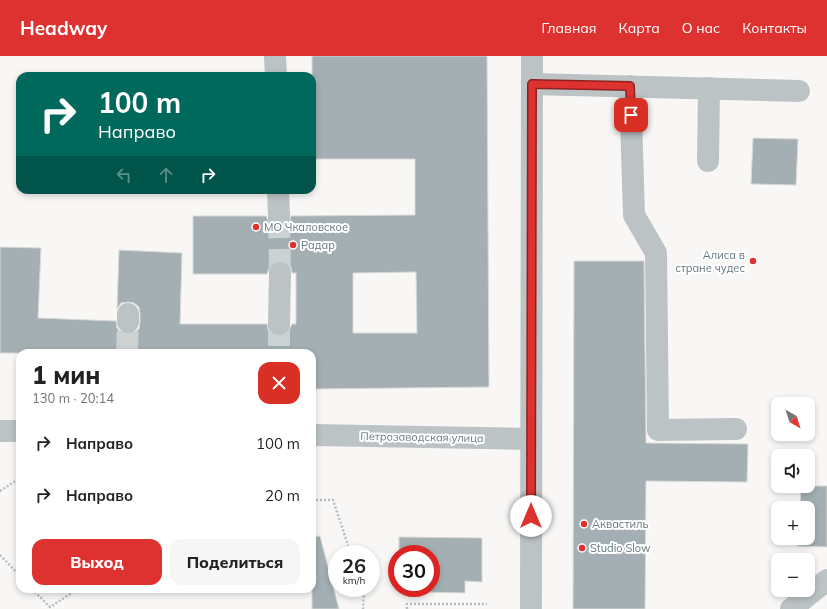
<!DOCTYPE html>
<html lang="ru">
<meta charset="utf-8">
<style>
body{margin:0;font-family:Mulish,sans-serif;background:#f6f6f6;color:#222;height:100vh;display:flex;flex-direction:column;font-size:15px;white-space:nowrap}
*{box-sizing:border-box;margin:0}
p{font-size:13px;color:#767676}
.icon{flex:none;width:22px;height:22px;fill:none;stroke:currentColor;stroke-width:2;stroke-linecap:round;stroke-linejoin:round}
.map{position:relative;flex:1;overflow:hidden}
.sheet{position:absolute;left:16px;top:293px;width:300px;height:244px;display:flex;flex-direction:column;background:#fff;border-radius:12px;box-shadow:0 2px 6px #0003}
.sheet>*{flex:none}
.guide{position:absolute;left:16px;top:16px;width:300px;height:122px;border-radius:12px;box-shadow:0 2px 6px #0003;background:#00695c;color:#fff;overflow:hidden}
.needle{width:26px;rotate:141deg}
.fabs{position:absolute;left:771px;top:341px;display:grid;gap:8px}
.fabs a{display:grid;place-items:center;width:44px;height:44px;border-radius:8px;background:#fff;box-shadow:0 2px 6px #0003;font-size:20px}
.speed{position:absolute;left:328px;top:489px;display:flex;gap:8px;font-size:20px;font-weight:700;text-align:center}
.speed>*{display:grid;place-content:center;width:52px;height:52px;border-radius:50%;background:#fff;box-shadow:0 2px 6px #0003;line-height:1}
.speed small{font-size:10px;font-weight:400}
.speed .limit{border:6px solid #d22;background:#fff;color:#111}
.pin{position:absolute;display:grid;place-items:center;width:34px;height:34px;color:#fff;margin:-17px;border-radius:8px;box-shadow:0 2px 6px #0006}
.me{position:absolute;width:44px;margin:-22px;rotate:0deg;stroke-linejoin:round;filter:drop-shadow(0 0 3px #0008)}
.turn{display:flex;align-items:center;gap:14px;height:84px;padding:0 16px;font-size:18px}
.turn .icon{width:52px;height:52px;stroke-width:2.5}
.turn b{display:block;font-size:28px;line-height:34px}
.lanes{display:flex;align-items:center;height:38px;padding:0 16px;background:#0003;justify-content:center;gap:20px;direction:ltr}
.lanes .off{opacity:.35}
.round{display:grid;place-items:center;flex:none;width:42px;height:42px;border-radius:12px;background:#f6f6f6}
.overview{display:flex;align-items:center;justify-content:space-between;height:68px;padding:0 16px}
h1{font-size:24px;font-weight:800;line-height:30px}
.cta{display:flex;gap:8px;margin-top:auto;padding:8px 16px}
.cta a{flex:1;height:46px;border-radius:12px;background:#dd3230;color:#fff;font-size:16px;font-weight:800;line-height:46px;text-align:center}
.cta a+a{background:#f6f6f6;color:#222}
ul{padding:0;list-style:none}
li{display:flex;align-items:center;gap:12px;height:52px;padding:0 16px}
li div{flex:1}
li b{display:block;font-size:15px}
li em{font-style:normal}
header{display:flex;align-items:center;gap:24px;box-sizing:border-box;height:56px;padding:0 20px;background:#dd3230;color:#fff}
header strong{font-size:19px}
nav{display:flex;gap:22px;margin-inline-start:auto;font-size:14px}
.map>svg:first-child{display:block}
.building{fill:#a3afb2;stroke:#d9d9d7;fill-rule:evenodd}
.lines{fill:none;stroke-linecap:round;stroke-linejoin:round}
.minor-tunnel{stroke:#ccd1d2;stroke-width:22;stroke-dasharray:22 11;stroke-linecap:butt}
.path{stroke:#b9bdbf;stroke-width:2.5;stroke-dasharray:2 2;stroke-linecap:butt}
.minor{stroke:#bcc3c5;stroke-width:22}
.route-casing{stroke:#90201f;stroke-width:10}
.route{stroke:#dd3230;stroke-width:7}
.poi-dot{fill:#dd3230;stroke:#fff;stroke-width:1.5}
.labels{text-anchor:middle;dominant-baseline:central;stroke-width:4;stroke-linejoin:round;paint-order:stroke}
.poi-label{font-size:11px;fill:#64797f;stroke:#fff;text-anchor:start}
.street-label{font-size:11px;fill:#64797f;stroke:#fff}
</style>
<header>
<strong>Headway</strong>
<nav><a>Главная</a><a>Карта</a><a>О нас</a><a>Контакты</a></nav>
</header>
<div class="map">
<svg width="827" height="553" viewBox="0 0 827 553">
<rect width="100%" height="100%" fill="#f8f7f5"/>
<g class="building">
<path d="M312 0H487L489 331 312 333V297H0V191L41 192 38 262 116 265 117 272 121 277 128 278 134 277 139 273 140 266V258L139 251 134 247 128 246 121 247 117 253 119 194 182 197 180 268H267L268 274 272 278 279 280 285 279 289 275 292 268H296V217H292L291 211 287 207 280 205 274 206 270 210 267 218H193V160H266L269 167 273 171 279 172 286 170 290 165 291 160 415 159V103H312ZM416 216 417 277H353V217Z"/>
<polygon points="753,82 798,83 796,129 751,128"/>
<polygon points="574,205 644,205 646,387 748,388 747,426 646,425 645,553 573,553"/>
<polygon points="801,430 827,430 827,491 798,490 798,482 808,482 808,452 800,452"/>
<polygon points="320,480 339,553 312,553 312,481"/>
<polygon points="399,481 482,482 482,526 465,525 465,537 420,536 420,535 398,534 398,532 431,532 431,498 399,498"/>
</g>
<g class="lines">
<g class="minor-tunnel">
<polyline points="279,160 280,217"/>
<polyline points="279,268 279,297"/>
<polyline points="127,297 128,266"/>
</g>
<g class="path">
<polyline points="0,435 20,422"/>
<polyline points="312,444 333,444 351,498"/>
<polyline points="0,499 20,520"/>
<polyline points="362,532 364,536 363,553"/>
<polyline points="32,533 50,551 78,533"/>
<polyline points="407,553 407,548 487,548"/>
</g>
<g class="minor">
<polyline points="275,0 276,20"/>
<polyline points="532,28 799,35"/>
<polyline points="630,30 634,159 656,197 658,374 736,373"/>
<polyline points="708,105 709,32"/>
<polyline points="278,134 279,160"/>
<polyline points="128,266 128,258"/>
<polyline points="279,268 280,217"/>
<polyline points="0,375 20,375"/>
<polyline points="312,379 531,383"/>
<polyline points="531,553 532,0"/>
<polyline points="791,553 827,524"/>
</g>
</g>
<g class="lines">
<g class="route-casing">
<polyline id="route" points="531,460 532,28 630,30 631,59"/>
</g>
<use href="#route" class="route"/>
</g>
<g class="poi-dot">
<circle cx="256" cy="171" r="4"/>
<circle cx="293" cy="189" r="4"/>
<circle cx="753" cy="205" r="4"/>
<circle cx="584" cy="468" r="4"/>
<circle cx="582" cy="492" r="4"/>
</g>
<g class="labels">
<g class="poi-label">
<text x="264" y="171">МО Чкаловское</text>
<text x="301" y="189">Радар</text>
<text x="745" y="199" text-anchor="end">Алиса в<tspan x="745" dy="13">стране чудес</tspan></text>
<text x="592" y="468">Аквастиль</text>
<text x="590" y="492">Studio Slow</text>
</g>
<g class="street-label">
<text transform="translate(422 381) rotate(1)">Петрозаводская улица</text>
</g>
</g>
</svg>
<div class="fabs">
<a><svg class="needle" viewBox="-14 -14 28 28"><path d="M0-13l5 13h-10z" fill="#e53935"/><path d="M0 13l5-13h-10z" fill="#767676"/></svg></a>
<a><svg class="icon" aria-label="sound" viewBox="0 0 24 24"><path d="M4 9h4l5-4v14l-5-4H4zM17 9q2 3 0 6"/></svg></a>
<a>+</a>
<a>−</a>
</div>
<div class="speed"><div>26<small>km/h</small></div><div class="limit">30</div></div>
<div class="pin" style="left:631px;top:59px;background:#d93025"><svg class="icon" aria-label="arrive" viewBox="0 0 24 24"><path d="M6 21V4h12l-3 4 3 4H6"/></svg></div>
<svg class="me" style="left:531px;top:460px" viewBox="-20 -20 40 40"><circle r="19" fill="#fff"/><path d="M0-13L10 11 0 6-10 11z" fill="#dd3230"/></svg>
<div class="guide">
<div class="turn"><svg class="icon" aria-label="right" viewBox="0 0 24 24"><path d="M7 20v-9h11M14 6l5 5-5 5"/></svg><div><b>100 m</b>Направо</div></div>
<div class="lanes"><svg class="icon off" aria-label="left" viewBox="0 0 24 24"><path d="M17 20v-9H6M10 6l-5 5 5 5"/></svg><svg class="icon off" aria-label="ahead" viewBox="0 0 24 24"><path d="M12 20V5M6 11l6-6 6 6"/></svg><svg class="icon" aria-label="right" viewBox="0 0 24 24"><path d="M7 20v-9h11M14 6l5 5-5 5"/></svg></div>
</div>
<section class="sheet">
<div class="overview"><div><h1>1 мин</h1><p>130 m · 20:14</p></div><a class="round" style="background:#d93025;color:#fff"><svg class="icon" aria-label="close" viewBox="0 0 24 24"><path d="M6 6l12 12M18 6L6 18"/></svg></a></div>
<ul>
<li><svg class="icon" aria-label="right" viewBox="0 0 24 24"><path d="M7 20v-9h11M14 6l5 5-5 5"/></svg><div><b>Направо</b></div><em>100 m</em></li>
<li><svg class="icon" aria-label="right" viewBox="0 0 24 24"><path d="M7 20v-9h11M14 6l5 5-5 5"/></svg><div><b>Направо</b></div><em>20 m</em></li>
</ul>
<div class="cta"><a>Выход</a><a>Поделиться</a></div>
</section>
</div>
